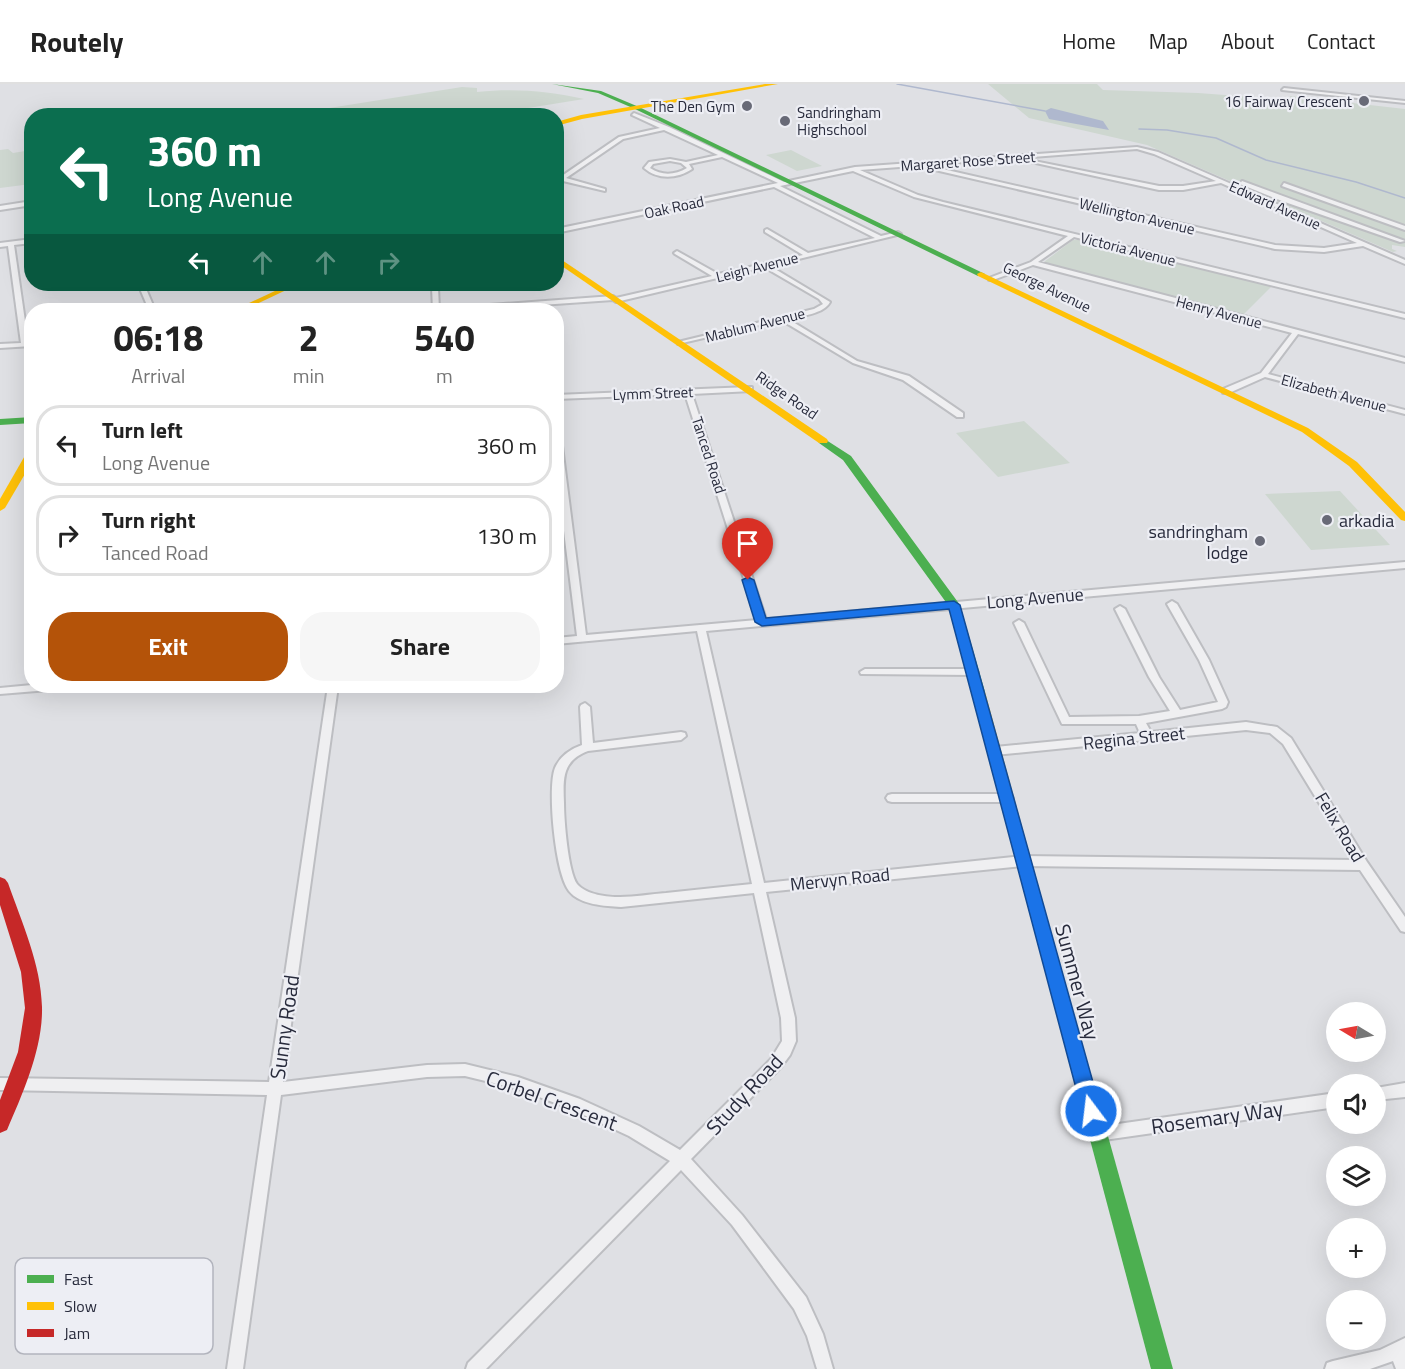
<!DOCTYPE html>
<meta charset="utf-8">
<style>
body{margin:0;font-family:"Titillium Web",sans-serif;background:#f6f6f6;color:#222;height:100vh;display:flex;flex-direction:column;font-size:22px;white-space:nowrap}
*{box-sizing:border-box;margin:0}
p{font-size:20px;color:#767676}
.icon{flex:none;width:33px;height:33px;fill:none;stroke:currentColor;stroke-width:2;stroke-linecap:round;stroke-linejoin:round}
.map{position:relative;flex:1;overflow:hidden}
.sheet{position:absolute;left:24px;top:219px;width:540px;height:390px;display:flex;flex-direction:column;background:#fff;border-radius:24px;box-shadow:0 6px 24px #0002}
.sheet>*{flex:none}
.banner{position:absolute;left:24px;top:24px;width:540px;height:183px;border-radius:24px;box-shadow:0 6px 24px #0002;background:#0b6e4f;color:#fff;overflow:hidden}
.needle{width:39px;rotate:280deg}
.tools{position:absolute;left:1326px;top:918px;display:grid;gap:12px}
.tools a{display:grid;place-items:center;width:60px;height:60px;border-radius:50%;background:#fff;box-shadow:0 6px 24px #0002;font-size:30px}
.pin{position:absolute;display:grid;place-items:center;width:51px;height:51px;color:#fff;margin:-62px -26px;border-radius:50% 50% 50% 0;rotate:-45deg;box-shadow:0 0 6px #0007}
.pin .icon{rotate:45deg}
.me{position:absolute;width:66px;margin:-33px;rotate:345deg;stroke-linejoin:round;filter:drop-shadow(0 0 4px #0008)}
.turn{display:flex;align-items:center;gap:21px;height:126px;padding:0 24px;font-size:27px}
.turn .icon{width:78px;height:78px;stroke-width:2.5}
.turn b{display:block;font-size:42px;line-height:51px}
.lanes{display:flex;align-items:center;height:57px;padding:0 24px;background:#0003;justify-content:center;gap:30px;direction:ltr}
.lanes .off{opacity:.35}
.eta{display:flex;justify-content:space-evenly;align-items:center;height:102px;text-align:center}
.eta b{font-size:36px;font-weight:700;line-height:42px}
.primary-button{display:flex;gap:12px;margin-top:auto;padding:12px 24px}
.primary-button a{flex:1;height:69px;border-radius:24px;background:#b45309;color:#fff;font-size:24px;font-weight:700;line-height:69px;text-align:center}
.primary-button a+a{background:#f6f6f6;color:#222}
ul{padding:0;list-style:none}
li{display:flex;align-items:center;gap:18px;height:81px;margin:0 12px 9px;padding:0 12px;border:3px solid #e0e0e0;border-radius:24px}
li div{flex:1}
li b{display:block;font-size:22px}
li em{font-style:normal}
header{display:flex;align-items:center;gap:36px;box-sizing:border-box;height:84px;padding:0 30px;background:#fff;border-bottom:2px solid #e0e0e0}
header strong{font-size:28px}
nav{display:flex;gap:33px;margin-inline-start:auto;font-size:21px}
.map>svg:first-child{display:block}
.green{fill:#ced7d0}
.water{fill:#afb8ce}
.lines{fill:none;stroke-linecap:round;stroke-linejoin:round}
.stream{stroke:#afb8ce;stroke-width:1.5}
.street-casing{stroke:#bdbec2;stroke-width:4}
.street{fill:#efeff1;fill-rule:evenodd}
.fast{fill:#4caf50;fill-rule:evenodd}
.slow{fill:#ffc107;fill-rule:evenodd}
.jam{fill:#c62828;fill-rule:evenodd}
.route{fill:#1a73e8;stroke:#114b97;stroke-width:1.5}
.poi-dot{fill:#686a77;stroke:#edeef4;stroke-width:2}
.labels{text-anchor:middle;dominant-baseline:central;stroke-width:4.5;stroke-linejoin:round;paint-order:stroke}
.far-poi-label{font-size:15px;fill:#282b3c;stroke:#edeef4;text-anchor:end}
.far-street-label{font-size:15px;fill:#282b3c;stroke:#edeef4}
.poi-label{font-size:18px;fill:#282b3c;stroke:#edeef4;text-anchor:start}
.street-label{font-size:18px;fill:#282b3c;stroke:#edeef4}
.near-street-label{font-size:21px;fill:#282b3c;stroke:#edeef4}
.key{fill:#edeef4;stroke:#b2b4bd;stroke-width:1.5}
.key-label{font-size:16px;fill:#282b3c}
</style>
<header>
<strong>Routely</strong>
<nav><a>Home</a><a>Map</a><a>About</a><a>Contact</a></nav>
</header>
<div class="map">
<svg width="1405" height="1285" viewBox="0 0 1405 1285">
<rect width="100%" height="100%" fill="#dfe0e4"/>
<g class="green">
<polygon points="988,0 1097,0 1103,6 1198,9 1291,16 1290,12 1405,25 1405,163 1392,161 1392,165 1397,167 1393,168 1147,61 1029,34"/>
<path d="M462 3 477 4V8C514 4 548 7 584 15L485 31H285Z"/>
<polygon points="8,65 13,69 31,66 31,100 0,104 0,66"/>
<polygon points="791,66 822,82 797,87 766,71"/>
<polygon points="1073,156 1078,156 1272,202 1243,231 1044,178"/>
<polygon points="1024,337 1070,379 998,393 956,349"/>
<polygon points="1340,407 1390,461 1311,466 1265,410"/>
</g>
<polygon class="water" points="1051,24 1103,37 1109,46 1049,35 1045,27"/>
<g class="lines">
<g class="stream">
<polyline points="897,0 1045,27"/>
<polyline points="1139,45 1167,46 1216,54 1266,76 1356,98 1405,114"/>
</g>
<g class="street-casing">
<g id="street">
<polygon points="1284,4 1405,17 1405,19 1282,6"/>
<path d="M634 29 669 43 784 98 855 83 1137 63 1158 68 1405 176V180L1363 162 1324 168 1275 165 922 83 925 81 1275 161 1324 164 1357 159 1221 99 1183 106H1159L1022 76 1024 75 1159 102H1183L1216 97 1154 70 1137 65 860 86 918 111 943 118 1405 230V234L1074 153 1038 178 1405 274V278L1298 250 1268 290 1405 326V330L1265 293 1229 309H1223V305L1261 289 1292 249 1033 181 993 196H989V194L1031 178 1068 152 914 113 853 87 780 102 881 152 898 148 901 150 770 182 830 218C824 230 801 232 788 235L857 277 909 292 963 329V333H957L903 296 853 279 781 236 678 260V258L814 225 823 220 819 215 764 183 616 218 613 216 468 226H445L448 224 613 212 616 214 712 192 675 170 674 169 677 167 718 190 803 171 765 148V146L767 145 808 169 875 154 774 103 556 149V145L778 99 722 73 689 80 692 85C677 95 658 96 644 84L649 78 670 75 686 78 718 71 664 46 623 55 566 94 605 105V107L563 97 556 100V96L619 53 660 44 632 31ZM670 77 681 79 687 84C675 91 662 92 650 84L653 80Z"/>
<polygon points="1242,97 1405,157 1400,158 1282,117 1240,100"/>
<polygon points="1284,99 1405,142 1405,146 1282,102"/>
<polygon points="32,117 32,121 0,126 0,122"/>
<polygon points="32,155 32,159 14,161 28,258 32,258 32,262 0,264 0,260 21,259 8,162 0,163 0,159"/>
<polygon points="138,200 144,200 155,226 149,226"/>
<polygon points="435,201 438,203 439,226 433,226 432,203"/>
<path d="M749 303H752V307L692 310 766 535 1405 478V484L706 547 764 799 1023 772 1354 776 1283 660 1270 649 1246 646 995 671 991 670 990 667 991 664 995 663 1140 649 1136 640H1062L1014 539 1019 536 1024 539 1069 633 1139 632 1170 627 1149 593 1115 525 1120 522 1125 525 1159 593 1180 626 1218 618 1199 576 1167 520 1172 517 1177 520 1209 576 1228 618 1226 623 1222 625 1146 639 1151 648 1246 638 1277 643 1291 654 1367 778 1405 833V848L1401 847 1360 786 1023 782 766 808 795 934 796 957 790 971 781 983 691 1075 742 1131 806 1213 823 1250 833 1285H817L807 1252 794 1225 732 1141 681 1086 486 1285H466L468 1279 670 1077 629 1052 571 1025 518 1005 465 992 427 993 281 1011 243 1285H227L267 1011 0 1006V994L269 998 328 602H338L283 998 427 981 465 980 518 993 580 1015 639 1042 680 1066 771 975 782 957 781 934 754 809 621 823C605 822 580 821 569 807 555 789 547 704 555 684 560 672 571 665 582 661L580 623 581 621 585 619 590 623 593 659 681 648 685 649 686 652 681 656 588 667C562 677 563 694 564 719 564 736 568 787 577 800 587 811 607 813 620 813 635 813 651 810 666 809 694 806 723 803 752 800L697 547 556 560V554L577 552 556 382V344L560 346 586 551 757 536 685 310 556 315V311Z"/>
<polygon points="865,585 973,585 978,588 973,591 861,590 860,588"/>
<polygon points="32,601 66,602 61,605 0,610 0,604"/>
<polygon points="892,710 1007,710 1011,711 1013,714 1011,717 1007,718 892,718 888,717 886,714 888,711"/>
<polygon points="1405,999 1405,1013 1376,1016 1376,1004"/>
<polygon points="1336,1009 1336,1023 1097,1057 1092,1055 1090,1050 1092,1045 1097,1043"/>
<polygon points="1405,1254 1405,1285 1396,1285 1393,1277 1370,1285 1325,1285 1327,1279 1333,1277 1380,1266"/>
</g>
</g>
<use href="#street" class="street"/>
<g class="fast">
<polygon points="552,0 601,7 639,23 985,190 978,192 635,25 598,9"/>
<polygon points="32,333 32,339 0,341 0,335"/>
<polygon points="823,354 851,372 960,521 985,608 983,611 978,612 971,608 948,521 843,376 819,359 818,357"/>
<polygon points="1038,824 1044,825 1046,830 1173,1285 1151,1285 1030,830 1032,825"/>
</g>
<g class="slow">
<polygon points="765,0 778,0 582,35 556,42 556,38 581,31"/>
<polygon points="556,172 827,355 828,357 827,359 819,359 556,178"/>
<polygon points="981,188 1308,344 1357,378 1405,428 1405,437 1401,436 1349,382 1302,348 978,192 977,190"/>
<polygon points="290,200 299,200 244,226 234,226"/>
<polygon points="32,365 32,378 5,424 0,427 0,415 27,368"/>
<polygon points="978,604 985,608 1046,830 1044,835 1038,836 1032,835 1030,830 971,608"/>
</g>
<path class="jam" d="M0 793 5 795 8 799C22 839 41 880 42 923 43 964 23 1009 7 1046L0 1049V1016L18 968 25 924 21 888 0 821Z"/>
</g>
<polygon class="route" points="748,493 754,496 766,534 954,517 960,521 1101,1027 1098,1033 1091,1036 1085,1033 1082,1027 949,525 762,542 755,538 742,496"/>
<g class="poi-dot">
<circle cx="1364" cy="17" r="6"/>
<circle cx="747" cy="22" r="6"/>
<circle cx="785" cy="37" r="6"/>
<circle cx="1327" cy="436" r="6"/>
<circle cx="1260" cy="457" r="6"/>
</g>
<g class="labels">
<g class="far-poi-label">
<text x="1352" y="17">16 Fairway Crescent</text>
<text x="735" y="22">The Den Gym</text>
<text x="797" y="28" text-anchor="start">Sandringham<tspan x="797" dy="17">Highschool</tspan></text>
</g>
<g class="far-street-label">
<text transform="translate(968 77) rotate(-4)">Margaret Rose Street</text>
<text transform="translate(1275 121) rotate(24)">Edward Avenue</text>
<text transform="translate(674 123) rotate(-12)">Oak Road</text>
<text transform="translate(1137 132) rotate(13)">Wellington Avenue</text>
<text transform="translate(1128 165) rotate(14)">Victoria Avenue</text>
<text transform="translate(757 183) rotate(-14)">Leigh Avenue</text>
<text transform="translate(1047 203) rotate(26)">George Avenue</text>
<text transform="translate(1219 228) rotate(15)">Henry Avenue</text>
<text transform="translate(755 241) rotate(-14)">Mablum Avenue</text>
<text transform="translate(653 309) rotate(-2)">Lymm Street</text>
<text transform="translate(1334 309) rotate(15)">Elizabeth Avenue</text>
<text transform="translate(787 311) rotate(35)">Ridge Road</text>
<text transform="translate(709 371) rotate(72)">Tanced Road</text>
</g>
<g class="poi-label">
<text x="1339" y="436">arkadia</text>
<text x="1248" y="447" text-anchor="end">sandringham<tspan x="1248" dy="21">lodge</tspan></text>
</g>
<g class="street-label">
<text transform="translate(1035 514) rotate(-5)">Long Avenue</text>
<text transform="translate(1134 654) rotate(-6)">Regina Street</text>
<text transform="translate(1340 743) rotate(59)">Felix Road</text>
<text transform="translate(840 795) rotate(-6)">Mervyn Road</text>
</g>
<g class="near-street-label">
<text transform="translate(1078 898) rotate(75)">Summer Way</text>
<text transform="translate(284 943) rotate(-82)">Sunny Road</text>
<text transform="translate(744 1010) rotate(-47)">Study Road</text>
<text transform="translate(552 1016) rotate(20)">Corbel Crescent</text>
<text transform="translate(1217 1033) rotate(-8)">Rosemary Way</text>
</g>
</g>
<rect x="15" y="1174" width="198" height="96" rx="9" class="key"/>
<rect x="27" y="1191" width="27" height="8" fill="#4caf50"/>
<rect x="27" y="1218" width="27" height="8" fill="#ffc107"/>
<rect x="27" y="1245" width="27" height="8" fill="#c62828"/>
<g class="key-label">
<text x="64" y="1201">Fast</text>
<text x="64" y="1228">Slow</text>
<text x="64" y="1255">Jam</text>
</g>
</svg>
<div class="tools">
<a><svg class="needle" viewBox="-14 -14 28 28"><path d="M0-13l5 13h-10z" fill="#e53935"/><path d="M0 13l5-13h-10z" fill="#767676"/></svg></a>
<a><svg class="icon" aria-label="sound" viewBox="0 0 24 24"><path d="M4 9h4l5-4v14l-5-4H4zM17 9q2 3 0 6"/></svg></a>
<a><svg class="icon" aria-label="layers" viewBox="0 0 24 24"><path d="M12 4l9 5-9 5-9-5zM3 14l9 5 9-5"/></svg></a>
<a>+</a>
<a>−</a>
</div>
<div class="pin" style="left:748px;top:496px;background:#d93025"><svg class="icon" aria-label="arrive" viewBox="0 0 24 24"><path d="M6 21V4h12l-3 4 3 4H6"/></svg></div>
<svg class="me" style="left:1091px;top:1027px" viewBox="-20 -20 40 40"><circle r="17" fill="#1a73e8" stroke="#fff" stroke-width="3"/><path d="M0-11L8 9 0 5-8 9z" fill="#fff"/></svg>
<div class="banner">
<div class="turn"><svg class="icon" aria-label="left" viewBox="0 0 24 24"><path d="M17 20v-9H6M10 6l-5 5 5 5"/></svg><div><b>360 m</b>Long Avenue</div></div>
<div class="lanes"><svg class="icon" aria-label="left" viewBox="0 0 24 24"><path d="M17 20v-9H6M10 6l-5 5 5 5"/></svg><svg class="icon off" aria-label="ahead" viewBox="0 0 24 24"><path d="M12 20V5M6 11l6-6 6 6"/></svg><svg class="icon off" aria-label="ahead" viewBox="0 0 24 24"><path d="M12 20V5M6 11l6-6 6 6"/></svg><svg class="icon off" aria-label="right" viewBox="0 0 24 24"><path d="M7 20v-9h11M14 6l5 5-5 5"/></svg></div>
</div>
<section class="sheet">
<div class="eta">
<div><b>06:18</b><p>Arrival</p></div>
<div><b>2</b><p>min</p></div>
<div><b>540</b><p>m</p></div>
</div>
<ul>
<li><svg class="icon" aria-label="left" viewBox="0 0 24 24"><path d="M17 20v-9H6M10 6l-5 5 5 5"/></svg><div><b>Turn left</b><p>Long Avenue</p></div><em>360 m</em></li>
<li><svg class="icon" aria-label="right" viewBox="0 0 24 24"><path d="M7 20v-9h11M14 6l5 5-5 5"/></svg><div><b>Turn right</b><p>Tanced Road</p></div><em>130 m</em></li>
</ul>
<div class="primary-button"><a>Exit</a><a>Share</a></div>
</section>
</div>
